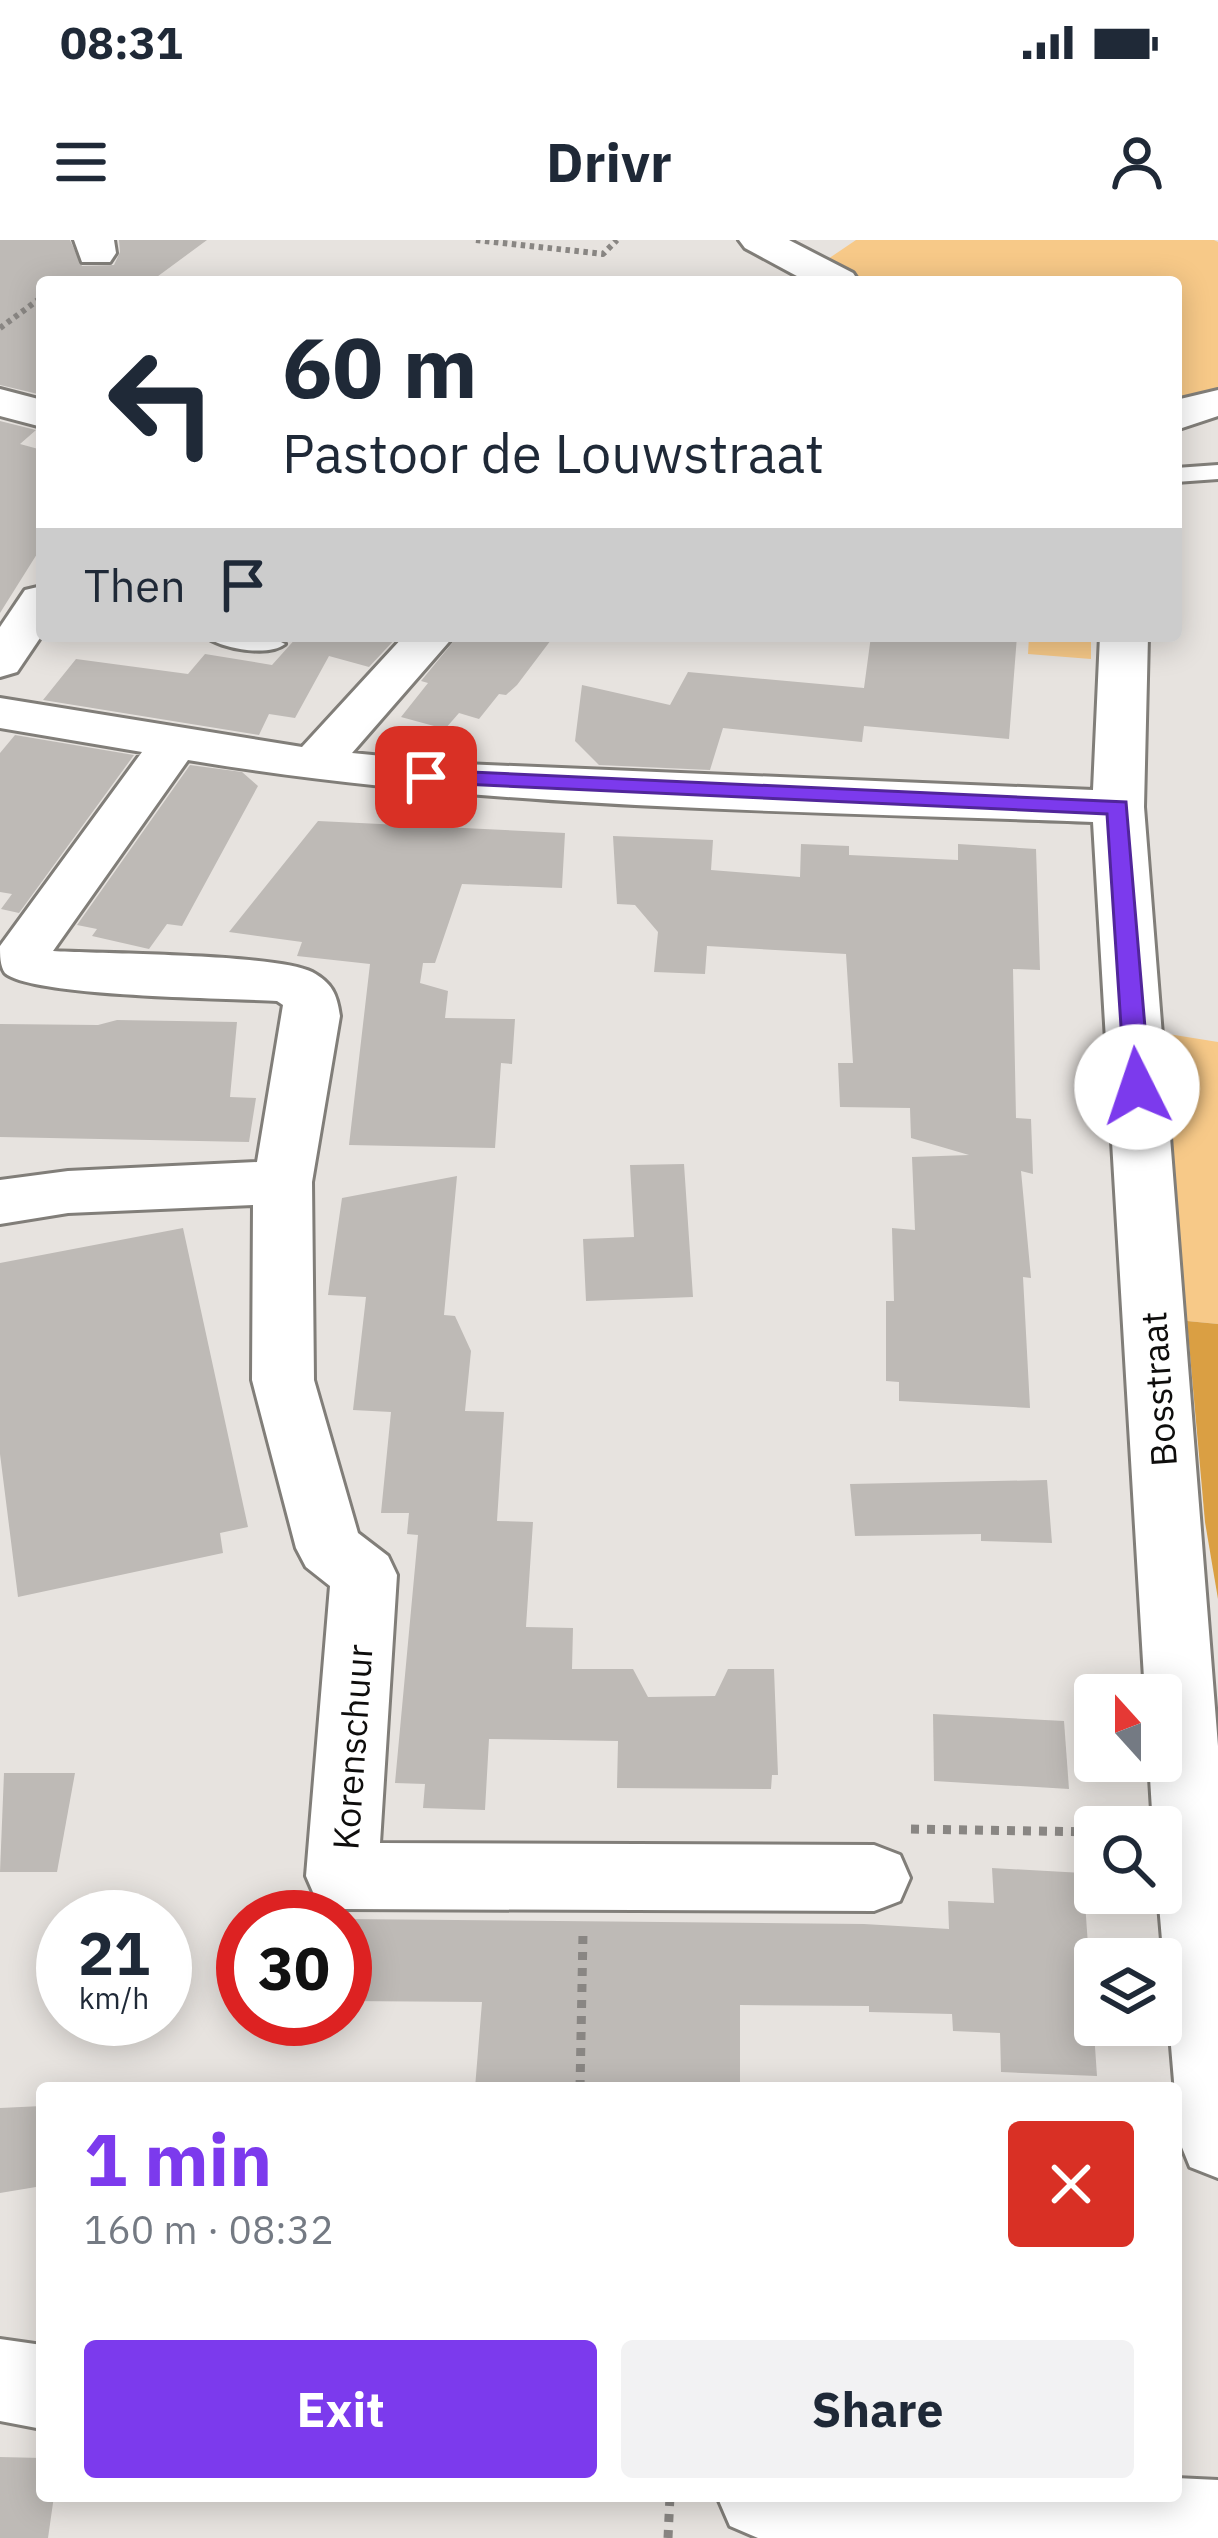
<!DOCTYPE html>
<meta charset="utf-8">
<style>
body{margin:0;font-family:"IBM Plex Sans",sans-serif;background:#f2f2f3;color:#1f2937;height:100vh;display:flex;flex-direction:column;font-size:45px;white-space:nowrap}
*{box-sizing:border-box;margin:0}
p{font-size:39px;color:#747a83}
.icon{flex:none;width:66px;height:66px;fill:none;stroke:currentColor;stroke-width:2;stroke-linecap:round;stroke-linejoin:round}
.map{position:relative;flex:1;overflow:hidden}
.drawer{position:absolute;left:36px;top:1842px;width:1146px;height:420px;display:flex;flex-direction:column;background:#fff;border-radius:12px;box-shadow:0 6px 30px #0003}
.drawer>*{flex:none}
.guide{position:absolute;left:36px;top:36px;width:1146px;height:366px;border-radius:12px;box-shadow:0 6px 30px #0003;background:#fff;color:#1f2937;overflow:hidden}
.needle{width:78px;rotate:339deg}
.tools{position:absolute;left:1074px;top:1434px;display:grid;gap:24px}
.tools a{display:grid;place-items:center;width:108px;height:108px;border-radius:12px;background:#fff;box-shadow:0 6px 30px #0003;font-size:60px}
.speed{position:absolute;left:36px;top:1650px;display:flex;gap:24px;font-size:60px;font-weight:700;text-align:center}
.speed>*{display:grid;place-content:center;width:156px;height:156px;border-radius:50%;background:#fff;box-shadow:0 6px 30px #0003;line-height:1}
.speed small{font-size:30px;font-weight:400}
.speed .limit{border:18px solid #d22;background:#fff;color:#111}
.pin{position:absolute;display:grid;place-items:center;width:102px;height:102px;color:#fff;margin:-51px;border-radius:24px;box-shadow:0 6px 18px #0006}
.me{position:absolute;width:132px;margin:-66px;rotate:356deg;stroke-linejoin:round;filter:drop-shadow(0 0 9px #0008)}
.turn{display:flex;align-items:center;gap:42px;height:252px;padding:0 48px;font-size:54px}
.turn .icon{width:156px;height:156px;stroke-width:2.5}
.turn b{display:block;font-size:84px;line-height:102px}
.then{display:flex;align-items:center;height:114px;padding:0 48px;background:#0003;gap:24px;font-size:45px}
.round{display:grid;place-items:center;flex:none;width:126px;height:126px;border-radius:12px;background:#f2f2f3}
.headline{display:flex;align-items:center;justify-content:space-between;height:204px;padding:0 48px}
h1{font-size:72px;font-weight:800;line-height:90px;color:#7c3aed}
.action{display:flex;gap:24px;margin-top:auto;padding:24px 48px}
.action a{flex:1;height:138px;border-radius:12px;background:#7c3aed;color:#fff;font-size:48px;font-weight:800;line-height:138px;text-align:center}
.action a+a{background:#f2f2f3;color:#1f2937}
.status{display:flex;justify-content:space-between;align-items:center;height:84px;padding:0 60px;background:#fff;direction:ltr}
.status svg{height:33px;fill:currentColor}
header{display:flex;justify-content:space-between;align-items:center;height:156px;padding:0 48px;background:#fff;font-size:54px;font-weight:800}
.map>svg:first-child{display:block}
.green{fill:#f7c988}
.forest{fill:#da9f43}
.building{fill:#bebab6}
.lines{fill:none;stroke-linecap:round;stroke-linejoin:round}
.service-casing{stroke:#817e79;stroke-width:6}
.minor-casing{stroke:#817e79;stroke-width:6}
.path-far1{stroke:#898683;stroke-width:6;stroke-dasharray:4.5 4.5;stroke-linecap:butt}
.path{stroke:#898683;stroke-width:9;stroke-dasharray:8 8;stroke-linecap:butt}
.service{fill:#fff;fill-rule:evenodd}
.minor{fill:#fff;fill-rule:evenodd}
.route{fill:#7c3aed;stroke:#51269a;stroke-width:3}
.labels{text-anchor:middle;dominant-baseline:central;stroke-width:9;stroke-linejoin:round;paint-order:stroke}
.street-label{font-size:36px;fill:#0e0d0c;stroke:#fff}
</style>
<div class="status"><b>08:31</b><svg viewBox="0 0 49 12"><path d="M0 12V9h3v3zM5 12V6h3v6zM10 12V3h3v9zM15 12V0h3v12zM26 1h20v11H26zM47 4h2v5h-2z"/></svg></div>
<header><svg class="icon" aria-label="menu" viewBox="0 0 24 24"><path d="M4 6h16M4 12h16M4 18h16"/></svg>Drivr<svg class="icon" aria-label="person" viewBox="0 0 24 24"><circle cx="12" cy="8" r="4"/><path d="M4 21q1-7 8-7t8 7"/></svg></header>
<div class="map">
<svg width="1218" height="2298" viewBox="0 0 1218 2298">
<rect width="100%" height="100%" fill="#e7e3df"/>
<g class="green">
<polygon points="856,0 1214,0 1218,2 1218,157 1176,171 1176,42 853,42 825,21"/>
<polygon points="1029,396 1091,396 1091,419 1028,414"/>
<polygon points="1162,793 1218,802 1218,1084 1187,1081"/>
</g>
<polygon class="forest" points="1187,1081 1218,1084 1218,1359 1205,1282"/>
<g class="building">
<polygon points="0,0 70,0 82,26 114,25 120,12 119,0 207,0 150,42 42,42 42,155 0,145"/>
<polygon points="0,181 36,190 20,204 42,210 42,306 0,373"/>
<polygon points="298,396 398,396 369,427 329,416 295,478 269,474 259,495 43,460 76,419 188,434 205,414 272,425"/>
<polygon points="458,396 554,396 517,445 506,455 499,454 479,479 459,473 445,489 401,477 428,443 421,441"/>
<polygon points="871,396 1017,396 1009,499 864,486 862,502 723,488 710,530 599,525 575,501 582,445 670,465 688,432 864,448"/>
<polygon points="15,495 134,515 19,673 1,669 12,654 0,652 0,513"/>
<polygon points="190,525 242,532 258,546 182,686 167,684 149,709 92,696 97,689 77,685"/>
<polygon points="318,581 565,593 562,648 462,644 435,723 423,723 420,743 448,751 445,778 515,779 512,824 501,823 495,908 349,905 370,724 297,716 302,702 229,692"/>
<polygon points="613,596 713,600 711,630 800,637 801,604 849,606 849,615 958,620 958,604 1036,609 1040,730 1013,729 1016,878 1031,879 1033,934 1021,931 1031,1038 1023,1037 1030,1168 899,1161 899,1142 886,1141 886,1061 894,1061 892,988 915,990 912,917 969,915 911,898 910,868 840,867 838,823 853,823 846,714 707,706 705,734 654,732 658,692 635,665 617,664"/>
<polygon points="117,780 237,782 230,857 256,858 249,902 0,897 0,784 98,785"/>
<polygon points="684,924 693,1057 586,1061 583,999 634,997 630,925"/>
<polygon points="457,936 444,1075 455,1076 471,1111 465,1171 504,1172 497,1281 533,1282 526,1387 573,1388 572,1429 633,1429 648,1457 715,1456 728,1429 774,1429 778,1535 772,1535 771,1549 617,1548 618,1501 489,1499 485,1570 423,1568 425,1544 395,1543 418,1295 407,1294 409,1273 381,1273 391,1172 353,1170 366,1057 328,1055 342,958"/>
<polygon points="183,988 248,1287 220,1293 223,1313 18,1357 0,1214 0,1023"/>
<polygon points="1047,1240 1052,1303 981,1301 981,1294 855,1296 850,1244"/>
<polygon points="933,1474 1064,1481 1069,1549 934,1541"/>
<polygon points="4,1533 75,1533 57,1632 0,1632"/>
<polygon points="992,1628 1083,1633 1097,1836 1001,1832 1000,1793 953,1791 952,1774 869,1772 869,1766 740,1765 740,1848 475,1848 482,1762 345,1761 345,1679 864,1684 949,1689 948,1661 994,1663"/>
<polygon points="42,1866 42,1946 0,1953 0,1868"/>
<polygon points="0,2217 42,2218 42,2256 54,2256 48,2298 0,2298"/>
</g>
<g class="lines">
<g class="service-casing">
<g id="service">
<polygon points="1218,225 1218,239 1176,242 1176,228"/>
<path d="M205 396H269L285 404C269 417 221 409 205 396Z"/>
</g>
</g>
<g class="minor-casing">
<g id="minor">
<polygon points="74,0 114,0 116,13 110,22 82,22"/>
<polygon points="739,0 789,0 853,33 859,42 808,42 745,8"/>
<polygon points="0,149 42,160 42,187 0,176"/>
<polygon points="1218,150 1218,176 1176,190 1176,160"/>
<polygon points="42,346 42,395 17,432 0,437 0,387 25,350"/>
<path d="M404 396H454L352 513 464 524 1093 550 1100 396H1148L1144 567 1218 1506V1938L1190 1927 1179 1900 1158 1653 1161 1587H1153L1149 1521H1161V1455H1145L1093 582C791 570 487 570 188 520L53 711C103 714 277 714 312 732 332 743 337 754 340 776L312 942 314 1140 358 1293 388 1316 397 1335 380 1603 874 1605 900 1615 910 1638 900 1661 874 1671 342 1669 316 1659 306 1636 330 1346 306 1327 296 1308 252 1140 253 965 68 973 0 984V940L68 931 257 922 283 765 277 761C230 758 32 757 5 733 0 726 0 715 0 706L142 512 0 488V458L302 507Z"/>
<polygon points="0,2099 42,2105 42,2189 0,2181"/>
<polygon points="1176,2238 1218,2240 1218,2298 758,2298 730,2286 717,2256 1176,2256"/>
</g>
</g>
<g class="path-far1">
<polyline points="476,0 603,14 617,0"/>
<polyline points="0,88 42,57"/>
</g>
<g class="path">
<polyline points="911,1589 1095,1592"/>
<polyline points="580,1848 583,1693"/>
<polyline points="668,2298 670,2256"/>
</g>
<use href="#service" class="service"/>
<use href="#minor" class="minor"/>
</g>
<polygon class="route" points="426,530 1126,562 1150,847 1137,856 1125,847 1107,574 419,542 415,537"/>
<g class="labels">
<g class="street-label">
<text transform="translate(1158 1149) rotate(-94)">Bosstraat</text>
<text transform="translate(352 1507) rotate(-86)">Korenschuur</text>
</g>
</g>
</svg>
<div class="tools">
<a><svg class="needle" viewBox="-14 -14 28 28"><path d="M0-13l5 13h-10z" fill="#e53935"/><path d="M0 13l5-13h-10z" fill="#747a83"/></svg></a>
<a><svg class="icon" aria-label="search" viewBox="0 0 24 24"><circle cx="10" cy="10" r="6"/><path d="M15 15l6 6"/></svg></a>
<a><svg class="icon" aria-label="layers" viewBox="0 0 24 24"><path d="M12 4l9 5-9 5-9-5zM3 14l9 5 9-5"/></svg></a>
</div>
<div class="speed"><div>21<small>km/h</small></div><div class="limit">30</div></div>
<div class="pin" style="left:426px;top:537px;background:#d93025"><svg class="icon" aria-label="arrive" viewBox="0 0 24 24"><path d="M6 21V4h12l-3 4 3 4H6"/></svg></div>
<svg class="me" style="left:1137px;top:847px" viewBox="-20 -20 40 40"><circle r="19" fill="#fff"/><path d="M0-13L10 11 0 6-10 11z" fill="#7c3aed"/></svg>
<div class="guide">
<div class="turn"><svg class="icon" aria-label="left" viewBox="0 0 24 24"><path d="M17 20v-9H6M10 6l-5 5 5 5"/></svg><div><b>60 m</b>Pastoor de Louwstraat</div></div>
<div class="then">Then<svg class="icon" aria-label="arrive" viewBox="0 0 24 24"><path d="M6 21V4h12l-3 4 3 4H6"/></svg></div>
</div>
<section class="drawer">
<div class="headline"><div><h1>1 min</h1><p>160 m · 08:32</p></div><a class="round" style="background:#d93025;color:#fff"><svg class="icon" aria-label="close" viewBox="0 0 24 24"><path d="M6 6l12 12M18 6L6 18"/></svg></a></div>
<div class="action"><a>Exit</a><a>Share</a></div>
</section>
</div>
